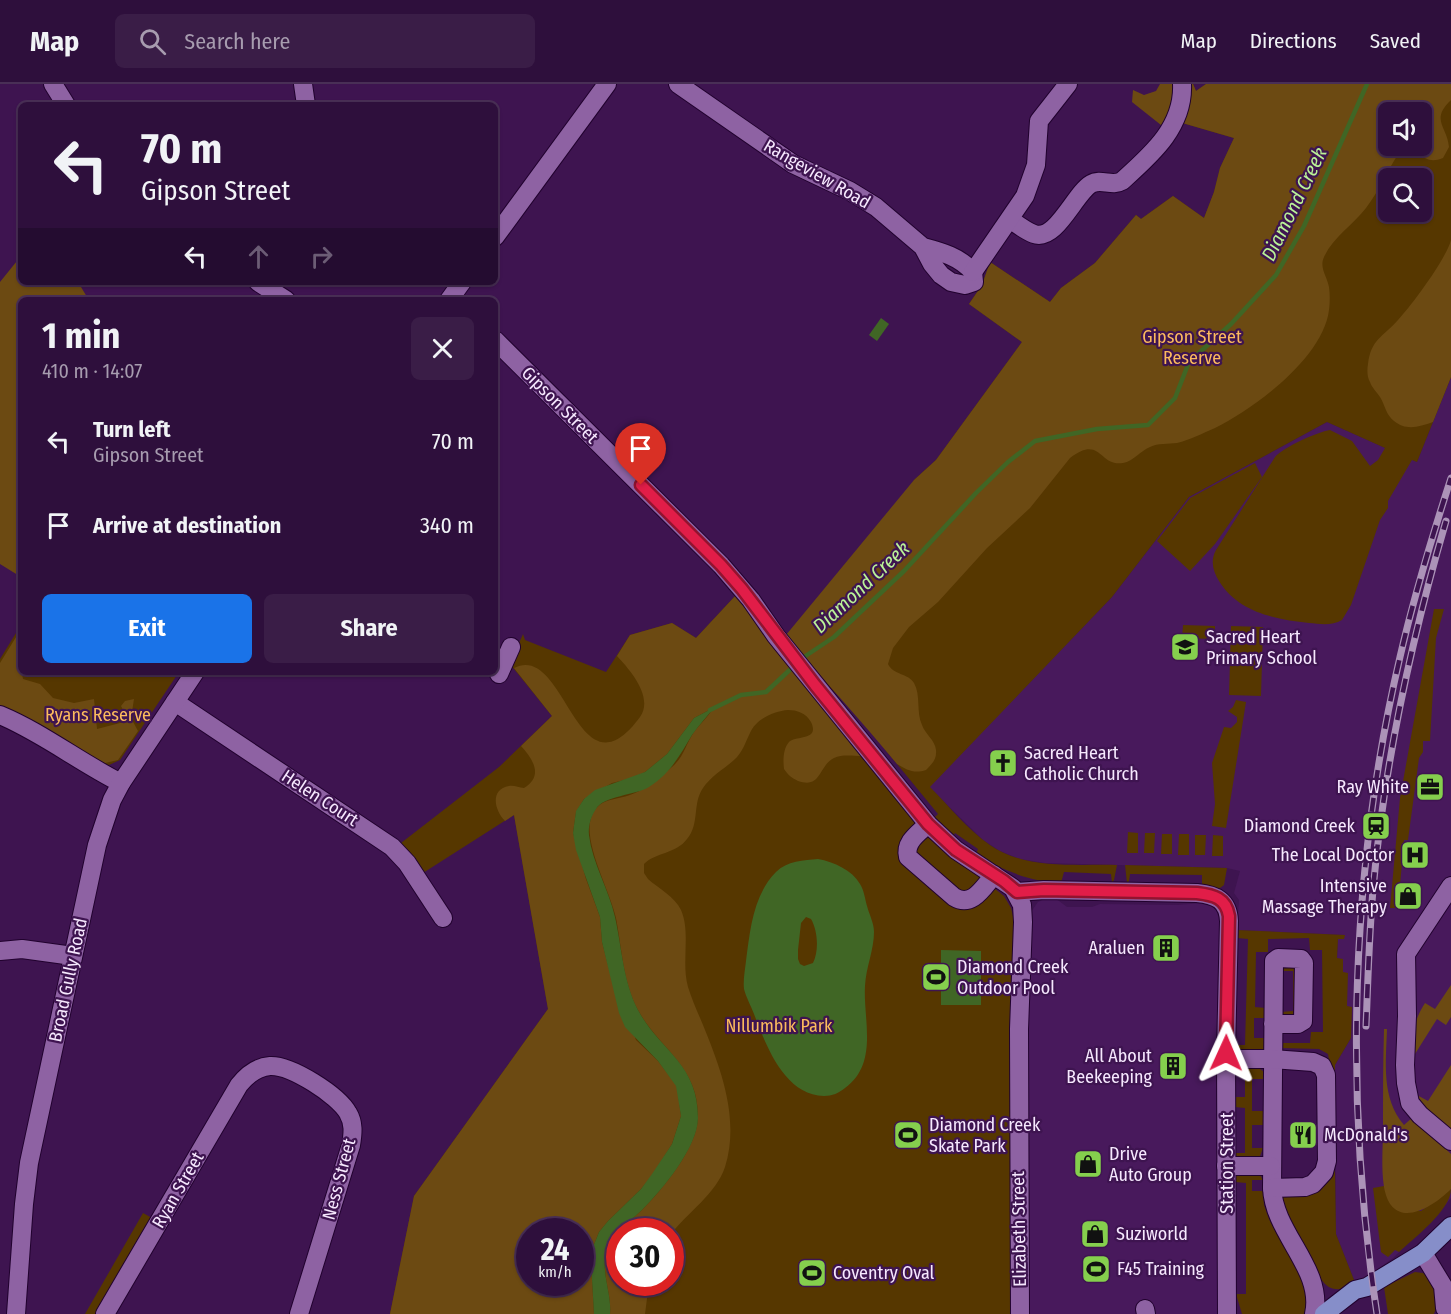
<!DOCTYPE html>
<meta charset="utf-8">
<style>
body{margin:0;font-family:"Fira Sans Condensed",sans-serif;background:#3a1d47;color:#f1f3f6;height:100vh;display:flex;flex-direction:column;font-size:22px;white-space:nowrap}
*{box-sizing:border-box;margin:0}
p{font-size:20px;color:#a79caf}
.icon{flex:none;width:33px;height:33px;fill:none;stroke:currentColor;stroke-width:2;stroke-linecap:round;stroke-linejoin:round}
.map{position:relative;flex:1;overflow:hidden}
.details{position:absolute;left:18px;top:213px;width:480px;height:378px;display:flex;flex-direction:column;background:#2e0f3c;border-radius:9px;box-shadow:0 2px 4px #0004,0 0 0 2px #492f56}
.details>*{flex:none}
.top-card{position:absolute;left:18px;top:18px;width:480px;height:183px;border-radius:9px;box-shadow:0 2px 4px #0004,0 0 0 2px #492f56;background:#2e0f3c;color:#f1f3f6;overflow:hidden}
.controls{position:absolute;left:1378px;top:18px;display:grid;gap:12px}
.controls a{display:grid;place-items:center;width:54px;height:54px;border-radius:9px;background:#2e0f3c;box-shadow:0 2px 4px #0004,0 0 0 2px #492f56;font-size:30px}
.speed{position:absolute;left:516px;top:1134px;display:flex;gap:12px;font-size:30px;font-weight:700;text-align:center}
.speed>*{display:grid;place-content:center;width:78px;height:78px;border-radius:50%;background:#2e0f3c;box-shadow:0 2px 4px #0004,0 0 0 2px #492f56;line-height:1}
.speed small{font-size:15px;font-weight:400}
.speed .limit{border:9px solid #d22;background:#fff;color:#111}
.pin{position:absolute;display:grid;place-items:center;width:51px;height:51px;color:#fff;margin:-62px -26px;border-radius:50% 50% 50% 0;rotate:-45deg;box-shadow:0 0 6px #0007}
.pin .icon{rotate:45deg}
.me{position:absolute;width:66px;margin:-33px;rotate:1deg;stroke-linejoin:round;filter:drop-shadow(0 0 4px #0008)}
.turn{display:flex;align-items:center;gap:21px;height:126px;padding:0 24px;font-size:27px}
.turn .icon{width:78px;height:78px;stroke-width:2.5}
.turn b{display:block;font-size:42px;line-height:51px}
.lanes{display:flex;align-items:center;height:57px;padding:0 24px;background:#0003;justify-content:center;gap:30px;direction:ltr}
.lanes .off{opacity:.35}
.round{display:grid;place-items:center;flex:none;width:63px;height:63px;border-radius:9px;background:#3a1d47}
.head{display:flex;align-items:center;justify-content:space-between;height:102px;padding:0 24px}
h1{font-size:36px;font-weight:700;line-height:45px}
.cta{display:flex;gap:12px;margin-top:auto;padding:12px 24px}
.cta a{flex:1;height:69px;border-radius:9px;background:#1a73e8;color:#fff;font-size:24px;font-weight:700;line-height:69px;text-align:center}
.cta a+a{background:#3a1d47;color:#f1f3f6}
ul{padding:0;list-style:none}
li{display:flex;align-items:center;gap:18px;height:84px;padding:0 24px}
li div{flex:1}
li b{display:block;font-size:22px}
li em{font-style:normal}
header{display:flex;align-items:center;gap:36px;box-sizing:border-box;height:84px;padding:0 30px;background:#2e0f3c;border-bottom:2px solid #492f56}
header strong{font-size:28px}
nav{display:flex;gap:33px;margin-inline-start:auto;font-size:21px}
.search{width:420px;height:54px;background:#3a1d47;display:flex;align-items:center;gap:15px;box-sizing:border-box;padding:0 21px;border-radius:9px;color:#a79caf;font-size:22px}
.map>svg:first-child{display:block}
.built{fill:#48195c}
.green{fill:#563700;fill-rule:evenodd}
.forest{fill:#6c4a12;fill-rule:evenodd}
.water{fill:#406625;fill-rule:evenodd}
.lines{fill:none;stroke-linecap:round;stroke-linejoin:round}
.stream{stroke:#406625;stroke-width:4.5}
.minor-casing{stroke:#21022e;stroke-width:20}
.major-casing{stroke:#21022e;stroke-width:20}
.minor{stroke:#8e62a3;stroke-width:18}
.major{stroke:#868ec9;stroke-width:18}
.rail-casing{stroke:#ac93b8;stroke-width:7}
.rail{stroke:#3e1450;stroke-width:4.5;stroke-dasharray:14;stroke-linecap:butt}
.route-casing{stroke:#92132f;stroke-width:15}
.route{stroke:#e11d48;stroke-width:10}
.labels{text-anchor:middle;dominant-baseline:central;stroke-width:4.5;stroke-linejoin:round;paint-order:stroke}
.street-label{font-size:18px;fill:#f6e8fe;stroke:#3e1450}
.park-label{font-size:18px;fill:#fcbb5d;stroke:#3e1450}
.poi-label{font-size:18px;fill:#f6e8fe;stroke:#3e1450;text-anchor:start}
.water-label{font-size:20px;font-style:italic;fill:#baf397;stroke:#3e1450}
</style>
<header>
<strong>Map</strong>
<div class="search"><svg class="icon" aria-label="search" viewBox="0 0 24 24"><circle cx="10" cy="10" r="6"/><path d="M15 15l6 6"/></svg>Search here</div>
<nav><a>Map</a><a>Directions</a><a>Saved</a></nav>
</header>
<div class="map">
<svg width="1451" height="1230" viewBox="0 0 1451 1230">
<rect width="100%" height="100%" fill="#3e1450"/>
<g class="built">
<polygon points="1451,293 1451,1114 1436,1132 1393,1174 1356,1201 1336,1150 1335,981 1351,954 1352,923 1347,923 1347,889 1343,889 1337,875 1338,855 1344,851 1237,846 1239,816 1234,809 1240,787 1227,784 1045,779 1020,775 1000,767 983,756 929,703 1112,513 1189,413 1327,338 1417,378"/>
<polygon points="1047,814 1055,814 1067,823 1092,823 1100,820 1177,821 1203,819 1214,823 1220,831 1220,1230 1028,1230 1028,955 1031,828 1038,818"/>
</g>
<g class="green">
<path d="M1193 0 1196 7 1206 0H1451V293L1417 378 1412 376 1388 417V424L1380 436 1351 521 1342 536C1332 542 1320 540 1309 539 1275 535 1239 529 1219 497 1213 487 1210 477 1216 466L1275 373C1284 363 1317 348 1330 346L1352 357 1370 382 1378 376 1385 364 1327 338 1189 413 1112 513 930 703C949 722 967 745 990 761 1026 786 1075 780 1117 781L1114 796 1112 799 1111 790 1064 788 1061 799C1031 798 1001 786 976 770L978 765 955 749 952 754 934 734 938 730 856 630 825 598 914 396 936 376 1022 258 969 220 982 201 990 178 1050 218 1061 204 1095 179 1136 131 1141 135 1173 112 1204 134 1214 108 1220 84 1234 54 1179 38ZM1389 28H1422V62H1389ZM1389 94H1422V128H1389Z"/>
<polygon points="1255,379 1262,393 1215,460 1190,487 1157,457 1190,414"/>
<path d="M737 510 916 740 934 757 1004 812 1011 824 1014 836 1010 1029 1012 1230H390L414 1112 548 925 514 731 423 789 401 759 499 683 552 632 510 580 523 550 525 556 606 588 630 551 672 539 696 554ZM530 1148H580V1198H530ZM620 1148H670V1198H620Z"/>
<polygon points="1434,525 1444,525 1436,554 1430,657 1423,657 1423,668 1419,674 1408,756 1404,756 1398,824 1390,824 1400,714"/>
<polygon points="21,541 21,588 179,588 120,676 109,681 104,681 0,625 0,575"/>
<polygon points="1183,541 1215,542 1215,555 1182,554"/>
<polygon points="1231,542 1263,543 1261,612 1229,611"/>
<polygon points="1236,616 1246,618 1226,744 1212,742 1215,720 1212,679 1224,643 1231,644 1237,638 1237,633 1228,627 1233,623"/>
<polygon points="1128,748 1138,749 1138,769 1127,769"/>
<polygon points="1145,749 1155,749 1154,769 1144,769"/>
<polygon points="1162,750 1172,750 1172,770 1161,770"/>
<polygon points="1179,750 1189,750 1189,771 1178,771"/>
<polygon points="1195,751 1206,751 1205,771 1195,771"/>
<polygon points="1213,751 1223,752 1223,772 1212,772"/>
<polygon points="1125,781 1227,784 1224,801 1220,804 1202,803 1202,791 1130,790 1129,797 1127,799"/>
<path d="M1237 846 1345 851 1344 855H1338L1337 874 1343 875V888L1348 889 1347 922 1352 923 1351 954 1335 981V1084L1336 1150 1356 1201C1342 1206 1330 1209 1321 1195L1285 1128 1281 1112 1323 1096 1330 982 1328 970 1319 965 1281 964V959H1310L1311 948H1323L1322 866H1310L1309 854 1268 855V868H1256L1255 923 1266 924V934H1254V954H1265L1264 965 1240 968 1235 965V961H1245L1248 855 1237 854Z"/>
<polygon points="1283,883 1296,883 1296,931 1283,933 1281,928 1293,927 1293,887 1281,887"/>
<polygon points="1239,985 1260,985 1264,988 1264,995 1252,995 1252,1027 1263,1027 1263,1041 1252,1041 1252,1064 1263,1064 1260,1072 1240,1074 1235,1071 1235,1069 1245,1069 1245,1024 1235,1023 1234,1013 1245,1013 1245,989 1235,989"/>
<polygon points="1240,1090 1260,1091 1263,1096 1252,1096 1252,1107 1263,1107 1264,1121 1269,1135 1309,1207 1308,1230 1242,1230 1236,1210 1246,1210 1246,1099 1235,1098 1235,1092"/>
<path d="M1384 1102 1393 1122 1421 1127 1451 1105C1451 1126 1414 1154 1399 1168L1395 1166 1388 1173 1381 1168 1373 1104Z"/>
<polygon points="143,1129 152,1134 97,1230 85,1230"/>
<polygon points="1415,1188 1423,1189 1435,1198 1438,1218 1434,1230 1388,1230 1384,1203"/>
</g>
<g class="forest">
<polygon points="1160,0 1177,0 1166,45 1132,18 1133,6 1144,11 1156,7"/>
<path d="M1186 0H1193L1196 7 1206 0H1451V16C1430 36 1447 42 1449 63L1443 74C1423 82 1420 65 1405 63L1401 66C1388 84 1380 106 1366 124 1353 141 1333 153 1324 173 1319 184 1327 192 1329 203 1330 210 1330 218 1329 226 1323 274 1255 324 1215 344 1203 349 1190 356 1177 359 1168 360 1158 359 1150 363 1140 367 1134 377 1123 379 1099 383 1101 350 1070 374L1030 424 987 464 938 518 909 543 893 564 888 580C893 591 908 589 914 599 921 611 916 628 922 641 925 650 935 656 936 666 937 675 932 680 926 686 914 690 907 686 897 680 861 636 822 595 786 551L914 396 936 376 1022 258 969 220 982 201 990 178 1050 218 1061 204 1095 179 1136 131 1141 135 1173 112 1204 134 1214 108 1220 84 1234 54 1179 38ZM1389 28H1422V62H1389Z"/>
<path d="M1451 156V293L1433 338C1419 343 1406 347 1394 337 1386 331 1385 321 1380 313 1377 308 1372 304 1370 298 1367 293 1367 286 1368 280 1371 255 1383 253 1398 236 1412 221 1446 175 1451 156Z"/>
<polygon points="21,172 21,198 78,198 87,213 92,216 21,216 21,493 0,480 0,198"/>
<path d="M737 510 862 672C853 672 842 670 834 674 818 682 822 705 798 697 792 694 788 691 784 685 783 676 783 665 789 658 796 651 820 657 811 638 806 629 797 626 788 626 774 627 756 635 750 649 745 659 743 668 734 676 724 685 711 692 703 704 692 720 700 740 687 755 676 770 656 768 644 780V789L648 795C658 804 675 813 681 826 691 849 681 878 688 903 692 916 698 929 703 941 721 985 740 1035 725 1083 716 1110 688 1128 671 1150L670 1148H620V1198L649 1199 645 1230H610C612 1209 600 1187 607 1167 614 1148 628 1139 642 1126 662 1106 697 1064 698 1034 699 982 660 966 638 926 623 898 622 865 616 834 610 807 583 759 591 734 598 712 618 717 635 709 643 706 670 686 676 679 684 671 687 658 694 648 700 640 709 632 713 624L694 634 667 670 645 688 633 694 612 699 584 715 576 728 573 749 586 795 600 833 602 858 609 885 636 956 658 977 677 1002 681 1032 672 1060 653 1090 641 1105 608 1137 599 1148 593 1163 591 1178 594 1230H390L414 1112 548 925 514 731 505 737C494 726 490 705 509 702 514 701 519 704 524 704 544 692 533 675 521 662L552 632 514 584C566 557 577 719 640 633 654 613 630 586 617 572L630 551 672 539 696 554ZM530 1148H580V1198H530Z"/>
<polygon points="21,545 20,577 23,595 40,600 53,614 74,619 94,615 97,645 124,638 127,633 121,622 125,617 134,615 131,634 138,647 118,676 101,680 7,627 0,621 0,579"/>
<path d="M1451 901V933L1446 941 1437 935 1415 970C1410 950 1415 935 1425 919L1435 925Z"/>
<path d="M1384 945H1387C1386 978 1381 1014 1404 1041L1413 1033 1451 1070V1105C1431 1125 1392 1148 1384 1103 1381 1084 1383 1062 1383 1043 1383 1010 1383 978 1384 945Z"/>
<polygon points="1451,981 1451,1046 1419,1019 1417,1011 1428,1017"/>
</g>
<g class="water">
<polygon points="881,234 889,240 877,257 869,251"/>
<path d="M715 623C707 632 699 641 692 651 680 671 670 690 649 703 636 711 603 712 596 725 591 732 588 742 589 751 592 778 609 806 615 833 622 864 623 897 638 926 660 967 698 979 698 1034 698 1063 662 1106 642 1126 628 1139 614 1148 607 1167 600 1187 612 1209 610 1230H594L591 1178 593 1163 599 1148 608 1137 641 1105 652 1090 672 1060 681 1032 676 1002 658 977 625 943 619 929 602 858 600 833 576 766 573 749 576 727 584 715 595 706 645 688 667 670 694 634Z"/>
<path d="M818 775C834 778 852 786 860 800 864 806 865 815 867 822 869 830 874 839 874 848 874 866 866 883 865 902 863 936 879 979 845 1004 839 1009 832 1012 824 1012 784 1011 766 961 754 930 751 922 746 913 744 905 743 896 745 886 746 877 750 847 753 811 776 788 787 777 804 776 818 775ZM806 833 811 835C818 847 819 867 813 879L804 882 800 880 798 875V866L801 839Z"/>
<polygon points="941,866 981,867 981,921 941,921"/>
</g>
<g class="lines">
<g class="stream">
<polyline points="801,575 834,553 904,487 976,409 1008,378 1035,357 1097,345 1148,341 1175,314 1189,278 1231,240 1276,191 1304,142 1367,0"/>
<polyline points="710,626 741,611 766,608 795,581"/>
</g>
<g class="minor-casing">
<g id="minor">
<polyline points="53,0 66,21"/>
<polyline points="303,0 306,21"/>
<path d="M678 0 793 80 850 107 876 123 923 163 932 180 941 191 951 198 965 201 974 198 973 188C960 173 942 168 923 163"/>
<path d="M1011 136C1018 141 1026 147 1034 150 1056 158 1075 109 1091 100 1101 94 1112 103 1122 97 1151 71 1184 43 1182 0"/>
<polyline points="495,153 607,0"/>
<polyline points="973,188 1025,112 1036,81 1039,37 1068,0"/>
<polyline points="258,198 286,216"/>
<polyline points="449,216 462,198"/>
<polyline points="495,256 721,481 751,516 776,552 928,740 956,766 1013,804 1022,821 1023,838 1019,945 1020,1230"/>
<polyline points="499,590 511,563"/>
<polyline points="175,618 392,763 407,779 443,834"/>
<path d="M0 631C43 649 79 678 121 699"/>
<path d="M928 740C919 749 904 758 908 773L954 813C972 824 983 804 994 791"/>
<polyline points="1451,802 1406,870 1407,932 1405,981 1406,999 1410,1019 1420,1031 1451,1057"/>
<path d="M1017 808 1044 806 1197 809C1216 811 1228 816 1229 837L1226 969 1227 1230"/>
<polyline points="0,867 22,865 73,872"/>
<path d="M1273 940H1298L1303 937 1304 879 1301 875 1278 874 1274 877 1272 1104C1274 1150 1324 1185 1314 1230"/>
<polyline points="1226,975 1272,975 1313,978 1322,982 1326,991 1327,1077 1324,1088 1313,1100 1305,1103 1272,1104"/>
<polyline points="1226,1082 1271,1082"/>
<polyline points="1423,1169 1443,1202 1445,1224"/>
<polyline points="1145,1225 1146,1230"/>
<polyline points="16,1230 24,1120 29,1079 97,761 112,716 121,699 195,588"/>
<path d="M105 1230 239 1001C247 991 256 983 270 982 291 981 338 1011 348 1029 354 1039 353 1049 351 1061L299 1230"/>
</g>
</g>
<g class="major-casing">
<polyline id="major" points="1324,1230 1355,1206 1367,1203 1423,1169 1451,1142"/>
</g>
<use href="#minor" class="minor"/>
<use href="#major" class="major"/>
<g class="rail-casing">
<g id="rail">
<path d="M1366 942C1368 897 1369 851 1373 806 1384 681 1411 557 1446 437"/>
<path d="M1377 1230C1344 1014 1350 786 1400 573 1414 512 1432 453 1451 394"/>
</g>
</g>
<use href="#rail" class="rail"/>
</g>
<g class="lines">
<g class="route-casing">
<path id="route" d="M641 401 721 481 742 505 815 601 928 740 956 766 1004 797 1017 808 1044 806 1197 809C1214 811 1226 814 1229 832L1226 969"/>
</g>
<use href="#route" class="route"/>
</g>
<defs>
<g id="school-square" transform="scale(1.5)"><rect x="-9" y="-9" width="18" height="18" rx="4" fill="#85cf4d" stroke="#3e1450"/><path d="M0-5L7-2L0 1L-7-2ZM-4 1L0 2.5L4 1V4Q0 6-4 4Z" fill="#111"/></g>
<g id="church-square" transform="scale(1.5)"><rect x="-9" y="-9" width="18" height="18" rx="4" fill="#85cf4d" stroke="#3e1450"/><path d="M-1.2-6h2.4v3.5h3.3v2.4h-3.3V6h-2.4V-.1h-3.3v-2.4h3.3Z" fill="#111"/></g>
<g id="office-square" transform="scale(1.5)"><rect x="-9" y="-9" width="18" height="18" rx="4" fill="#85cf4d" stroke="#3e1450"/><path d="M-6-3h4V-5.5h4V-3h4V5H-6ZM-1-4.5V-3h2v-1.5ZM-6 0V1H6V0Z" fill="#111"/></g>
<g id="station-square" transform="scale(1.5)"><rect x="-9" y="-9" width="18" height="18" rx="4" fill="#85cf4d" stroke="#3e1450"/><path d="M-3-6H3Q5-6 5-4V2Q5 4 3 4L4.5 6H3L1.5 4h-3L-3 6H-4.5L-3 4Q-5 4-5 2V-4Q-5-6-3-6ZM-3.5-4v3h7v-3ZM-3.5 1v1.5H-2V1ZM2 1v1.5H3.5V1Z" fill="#111"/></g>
<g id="hospital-square" transform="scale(1.5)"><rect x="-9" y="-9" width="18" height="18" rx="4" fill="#85cf4d" stroke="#3e1450"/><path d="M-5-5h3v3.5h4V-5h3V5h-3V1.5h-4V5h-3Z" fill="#111"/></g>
<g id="shop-square" transform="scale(1.5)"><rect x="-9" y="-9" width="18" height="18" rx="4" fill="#85cf4d" stroke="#3e1450"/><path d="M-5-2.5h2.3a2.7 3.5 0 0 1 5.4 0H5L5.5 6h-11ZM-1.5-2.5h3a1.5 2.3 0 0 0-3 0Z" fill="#111"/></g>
<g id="building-square" transform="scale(1.5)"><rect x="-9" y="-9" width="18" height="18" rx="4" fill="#85cf4d" stroke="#3e1450"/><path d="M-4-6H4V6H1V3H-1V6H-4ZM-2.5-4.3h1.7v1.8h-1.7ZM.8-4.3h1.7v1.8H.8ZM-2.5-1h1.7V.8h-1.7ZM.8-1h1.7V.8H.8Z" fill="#111"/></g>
<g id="stadium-square" transform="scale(1.5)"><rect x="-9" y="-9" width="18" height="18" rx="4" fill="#85cf4d" stroke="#3e1450"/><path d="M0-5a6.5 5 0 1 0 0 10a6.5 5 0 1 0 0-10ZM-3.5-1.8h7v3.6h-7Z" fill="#111"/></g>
<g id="restaurant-square" transform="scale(1.5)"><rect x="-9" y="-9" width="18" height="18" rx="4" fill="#85cf4d" stroke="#3e1450"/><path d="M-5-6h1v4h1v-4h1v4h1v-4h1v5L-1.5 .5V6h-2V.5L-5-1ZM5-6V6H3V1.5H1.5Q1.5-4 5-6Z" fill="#111"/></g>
</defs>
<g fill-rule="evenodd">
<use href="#school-square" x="1185" y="563"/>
<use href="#church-square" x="1003" y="679"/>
<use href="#office-square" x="1430" y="703"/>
<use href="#station-square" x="1376" y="742"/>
<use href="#hospital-square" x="1415" y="771"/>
<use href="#shop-square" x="1408" y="812"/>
<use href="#building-square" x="1166" y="864"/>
<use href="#stadium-square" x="936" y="893"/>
<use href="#building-square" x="1173" y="982"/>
<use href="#stadium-square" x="908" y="1051"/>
<use href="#restaurant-square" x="1303" y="1051"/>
<use href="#shop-square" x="1088" y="1080"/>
<use href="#shop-square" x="1095" y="1150"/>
<use href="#stadium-square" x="1096" y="1185"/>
<use href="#stadium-square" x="812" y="1189"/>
</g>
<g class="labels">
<g class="street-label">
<text transform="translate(817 90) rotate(30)">Rangeview Road</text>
<text transform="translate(560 321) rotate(45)">Gipson Street</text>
<text transform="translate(320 714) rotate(33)">Helen Court</text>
<text transform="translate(68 896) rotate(-78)">Broad Gully Road</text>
<text transform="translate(1227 1079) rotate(-90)">Station Street</text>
<text transform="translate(339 1095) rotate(-75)">Ness Street</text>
<text transform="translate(178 1106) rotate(-60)">Ryan Street</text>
<text transform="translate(1019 1145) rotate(-91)">Elizabeth Street</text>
</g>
<g class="park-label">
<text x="1192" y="253">Gipson Street<tspan x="1192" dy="21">Reserve</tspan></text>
<text x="98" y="631">Ryans Reserve</text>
<text x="779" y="942">Nillumbik Park</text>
</g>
<g class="poi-label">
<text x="1206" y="553">Sacred Heart<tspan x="1206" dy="21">Primary School</tspan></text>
<text x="1024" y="669">Sacred Heart<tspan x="1024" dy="21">Catholic Church</tspan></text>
<text x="1409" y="703" text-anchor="end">Ray White</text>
<text x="1355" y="742" text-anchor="end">Diamond Creek</text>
<text x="1394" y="771" text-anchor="end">The Local Doctor</text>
<text x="1387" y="802" text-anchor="end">Intensive<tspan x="1387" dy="21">Massage Therapy</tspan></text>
<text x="1145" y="864" text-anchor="end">Araluen</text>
<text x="957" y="883">Diamond Creek<tspan x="957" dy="21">Outdoor Pool</tspan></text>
<text x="1152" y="972" text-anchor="end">All About<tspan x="1152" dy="21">Beekeeping</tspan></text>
<text x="929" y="1041">Diamond Creek<tspan x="929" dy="21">Skate Park</tspan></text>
<text x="1324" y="1051">McDonald's</text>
<text x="1109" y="1070">Drive<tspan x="1109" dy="21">Auto Group</tspan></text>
<text x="1116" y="1150">Suziworld</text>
<text x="1117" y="1185">F45 Training</text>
<text x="833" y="1189">Coventry Oval</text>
</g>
<g class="water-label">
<text transform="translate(1294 120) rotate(-64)">Diamond Creek</text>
<text transform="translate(861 503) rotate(-43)">Diamond Creek</text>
</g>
</g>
</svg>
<div class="controls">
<a><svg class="icon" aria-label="sound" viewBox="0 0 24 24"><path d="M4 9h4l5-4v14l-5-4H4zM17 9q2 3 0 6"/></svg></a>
<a><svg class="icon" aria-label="search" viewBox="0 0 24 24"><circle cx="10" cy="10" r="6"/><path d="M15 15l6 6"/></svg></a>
</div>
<div class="speed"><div>24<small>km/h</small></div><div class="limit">30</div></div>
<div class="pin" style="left:641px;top:401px;background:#d93025"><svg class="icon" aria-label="arrive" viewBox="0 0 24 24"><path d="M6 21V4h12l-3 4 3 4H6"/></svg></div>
<svg class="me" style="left:1226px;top:969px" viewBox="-20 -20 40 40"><path d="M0-17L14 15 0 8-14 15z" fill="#e11d48" stroke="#fff" stroke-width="4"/></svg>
<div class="top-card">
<div class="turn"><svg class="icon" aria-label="left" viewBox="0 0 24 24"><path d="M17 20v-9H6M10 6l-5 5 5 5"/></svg><div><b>70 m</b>Gipson Street</div></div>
<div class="lanes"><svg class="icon" aria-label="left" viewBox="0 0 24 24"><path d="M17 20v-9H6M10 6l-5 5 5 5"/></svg><svg class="icon off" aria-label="ahead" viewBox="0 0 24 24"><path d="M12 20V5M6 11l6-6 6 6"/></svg><svg class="icon off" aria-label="right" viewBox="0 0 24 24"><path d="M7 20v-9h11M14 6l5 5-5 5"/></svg></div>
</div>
<section class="details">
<div class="head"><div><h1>1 min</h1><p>410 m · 14:07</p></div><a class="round"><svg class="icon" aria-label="close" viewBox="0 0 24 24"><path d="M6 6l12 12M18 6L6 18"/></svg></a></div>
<ul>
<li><svg class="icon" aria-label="left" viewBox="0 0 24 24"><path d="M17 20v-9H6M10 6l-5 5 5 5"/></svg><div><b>Turn left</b><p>Gipson Street</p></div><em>70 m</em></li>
<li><svg class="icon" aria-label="arrive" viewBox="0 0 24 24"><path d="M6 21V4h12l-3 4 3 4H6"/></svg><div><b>Arrive at destination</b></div><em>340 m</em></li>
</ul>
<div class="cta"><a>Exit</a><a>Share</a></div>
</section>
</div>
